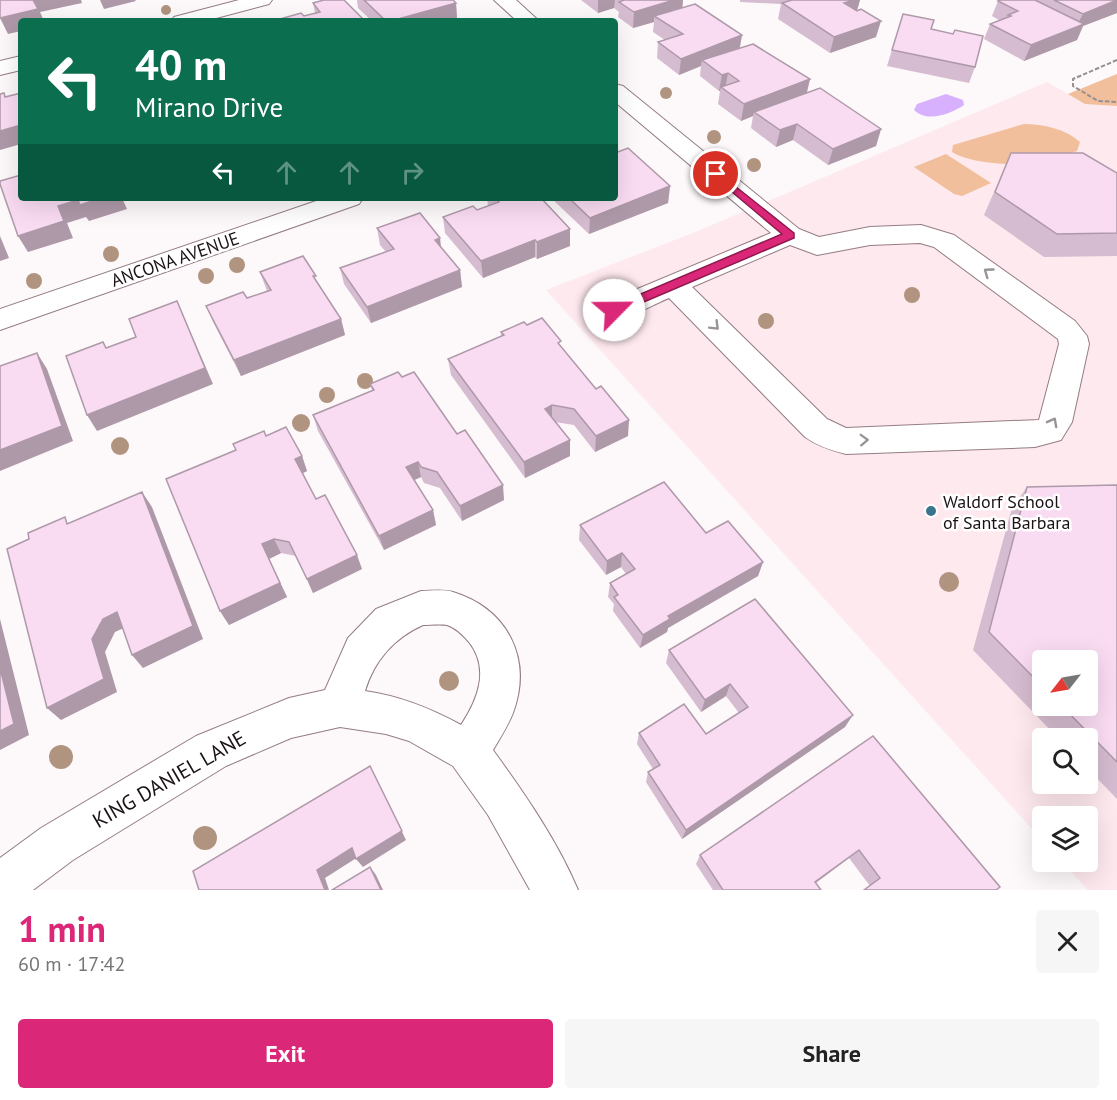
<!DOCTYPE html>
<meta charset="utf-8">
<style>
body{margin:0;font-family:"PT Sans",sans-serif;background:#f6f6f6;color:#222;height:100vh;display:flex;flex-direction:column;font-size:22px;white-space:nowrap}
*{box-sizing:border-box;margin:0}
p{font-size:20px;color:#767676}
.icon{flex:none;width:33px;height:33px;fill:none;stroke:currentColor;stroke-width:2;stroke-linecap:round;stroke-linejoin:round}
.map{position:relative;height:890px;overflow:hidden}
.sheet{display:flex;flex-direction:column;background:#fff;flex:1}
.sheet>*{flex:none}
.top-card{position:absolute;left:18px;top:18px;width:600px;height:183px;border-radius:6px;box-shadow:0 6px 24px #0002;background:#0b6e4f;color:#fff;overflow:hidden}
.needle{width:39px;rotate:239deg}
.fabs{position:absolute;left:1032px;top:650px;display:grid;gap:12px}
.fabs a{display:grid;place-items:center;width:66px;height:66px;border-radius:6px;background:#fff;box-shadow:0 6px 24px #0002;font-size:30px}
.pin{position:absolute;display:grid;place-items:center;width:51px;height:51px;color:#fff;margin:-26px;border:3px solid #fff;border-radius:50%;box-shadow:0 2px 6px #0007}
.me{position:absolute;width:66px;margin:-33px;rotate:67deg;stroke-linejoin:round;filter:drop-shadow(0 0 4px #0008)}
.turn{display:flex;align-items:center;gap:21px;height:126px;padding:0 18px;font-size:27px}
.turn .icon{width:78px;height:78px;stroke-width:2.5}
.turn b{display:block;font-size:42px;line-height:51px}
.lanes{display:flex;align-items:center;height:57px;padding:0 18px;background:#0003;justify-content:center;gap:30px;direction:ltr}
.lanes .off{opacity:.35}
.round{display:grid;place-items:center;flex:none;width:63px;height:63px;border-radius:6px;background:#f6f6f6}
.summary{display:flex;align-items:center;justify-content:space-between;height:102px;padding:0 18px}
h1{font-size:36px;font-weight:700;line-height:45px;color:#db2777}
.button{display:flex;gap:12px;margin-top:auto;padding:12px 18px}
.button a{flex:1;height:69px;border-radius:6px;background:#db2777;color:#fff;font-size:24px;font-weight:700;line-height:69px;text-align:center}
.button a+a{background:#f6f6f6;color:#222}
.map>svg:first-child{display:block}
.built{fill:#fee9ee;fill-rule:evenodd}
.green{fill:#f1bf9c}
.water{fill:#d8b1fe}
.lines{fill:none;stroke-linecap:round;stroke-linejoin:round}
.minor-casing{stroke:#947d82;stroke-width:2}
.path{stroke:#968f91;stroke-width:2;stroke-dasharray:4.5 2;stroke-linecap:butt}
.minor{fill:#fff;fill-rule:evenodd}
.tree{fill:#b1947f}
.wall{fill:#d6bcd0;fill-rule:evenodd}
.shaded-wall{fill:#ae99a9}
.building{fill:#f9dbf2;stroke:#ae99a9;stroke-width:1.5}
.oneway{stroke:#989496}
.route{fill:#db2777;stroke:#8e194d;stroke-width:1.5}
.poi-dot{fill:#39758c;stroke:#fff;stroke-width:2}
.labels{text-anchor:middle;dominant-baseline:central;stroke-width:5;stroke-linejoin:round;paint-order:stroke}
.street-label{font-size:18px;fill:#1b1215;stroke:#fff}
.poi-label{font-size:18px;fill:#1b1215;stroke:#fff;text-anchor:start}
.near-street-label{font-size:21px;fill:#1b1215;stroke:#fff}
</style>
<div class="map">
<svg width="1117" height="890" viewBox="0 0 1117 890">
<rect width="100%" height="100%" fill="#fdf8f9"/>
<path class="built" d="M1117 74V890H1088L1061 861H1088V816H1042V840L546 290 698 231 1047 82 1068 94ZM1042 660H1088V705H1042ZM1042 738H1088V783H1042Z"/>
<g class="green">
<polygon points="1117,74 1117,106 1085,104 1068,94"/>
<path d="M1024 124C1043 124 1066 129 1080 142L1077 151C1068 154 1059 159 1050 161 1027 167 972 165 952 152L953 145Z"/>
<polygon points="946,154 991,183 962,196 954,194 914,167"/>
</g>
<path class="water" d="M946 94 963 100 964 105C950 114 927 123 914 110L917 104Z"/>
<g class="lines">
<g class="minor-casing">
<g id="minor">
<polygon points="239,0 272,0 269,4 205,21 171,21 174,17"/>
<polygon points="494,0 516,0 539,21 517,21"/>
<polygon points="21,56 21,70 0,75 0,61"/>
<path d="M615 84 623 86 799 229 819 237 870 227 921 225 954 235 1075 321 1087 336 1089 344 1072 422 1061 440 1035 447 846 454C830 450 818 446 805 437L669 298C649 306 625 323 604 317L599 310 604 303 771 233 615 102ZM920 243 934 247 1058 339 1059 344 1039 420 846 428 827 419 692 287 790 245 817 255 870 245Z"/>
<polygon points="325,198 363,198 359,204 0,330 0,309"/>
<path d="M421 591C431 591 443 589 453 592 508 609 533 659 513 713 508 726 500 738 493 750 524 793 557 840 578 890H530L488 815 453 766 409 741 386 734 340 727 291 738 226 766 73 860 33 890H0V858L41 828 196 736 289 698 325 690 348 638 376 609ZM423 625C430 625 440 624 447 625 456 628 463 635 469 642 490 669 478 699 461 725 430 708 400 696 365 691 374 661 394 638 423 625Z"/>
</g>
</g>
<polyline class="path" points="1117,60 1073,79 1073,86 1098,101 1117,102"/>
<use href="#minor" class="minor"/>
</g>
<g class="tree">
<circle cx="166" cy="10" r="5"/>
<circle cx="666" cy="93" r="6"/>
<circle cx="714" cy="137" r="7"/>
<circle cx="754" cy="165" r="7"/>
<circle cx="111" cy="254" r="8"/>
<circle cx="237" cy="265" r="8"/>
<circle cx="206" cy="276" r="8"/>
<circle cx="34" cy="281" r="8"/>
<circle cx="912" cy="295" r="8"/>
<circle cx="766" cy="321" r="8"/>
<circle cx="365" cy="381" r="8"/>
<circle cx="327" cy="395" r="8"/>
<circle cx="301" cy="423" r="9"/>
<circle cx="120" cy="446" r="9"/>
<circle cx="949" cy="582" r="10"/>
<circle cx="449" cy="681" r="10"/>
<circle cx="61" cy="757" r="12"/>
<circle cx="205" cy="838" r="12"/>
</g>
<g class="wall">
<polygon points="357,0 453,0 456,3 457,19 449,21 372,21 358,8"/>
<polygon points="581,0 683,0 682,8 742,35 740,48 810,79 807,93 881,129 876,146 828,165 793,140 776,147 751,128 753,116 741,121 718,104 720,91 719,91 700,76 701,66 679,75 657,58 658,42 665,40 653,32 654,22 633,28 618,17 619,12 614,8 598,13"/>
<polygon points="740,0 860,0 857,11 876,37 830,53 778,19 781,4 740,2"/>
<polygon points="1000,0 1117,0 1117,13 1083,26 1077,40 1024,61 984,39 990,24 999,20 992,16 998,1"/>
<polygon points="313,3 365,21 304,16 315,13"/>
<polygon points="903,14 931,29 975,67 969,83 887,66"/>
<polygon points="1011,153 1117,173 1117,256 1044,257 984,215"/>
<polygon points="670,186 668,203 589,234 551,198 615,198"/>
<polygon points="487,198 541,198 570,246 537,259 535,257 483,278 445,233 443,217 477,210 488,206"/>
<polygon points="377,228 441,248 460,270 462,287 371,323 344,284 340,268 386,252 380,245"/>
<polygon points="260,272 318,284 341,319 345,335 241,376 213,322 206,306 247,298 267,291"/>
<polygon points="527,325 561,347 628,436 595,452 574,425 555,422 570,456 525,478 451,375 448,359 501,336 501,332"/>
<polygon points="402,377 457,434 504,500 462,521 440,488 424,483 421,477 414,480 433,510 436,525 384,550 318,431 313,415 372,390 370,384"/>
<polygon points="266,436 302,456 307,471 303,473 316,499 362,569 313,593 296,556 281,553 269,559 287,597 229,625 220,611 236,450"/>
<path d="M1117 485V799L1088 769V738H1058L973 650 1012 508 1027 487ZM1042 660 1088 705H1042Z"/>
<polygon points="580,525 706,533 763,562 758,576 668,628 667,632 640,648 613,611 614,604 608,597 610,583 626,574 621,567 606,575 579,540"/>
<polygon points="669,650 845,727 682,839 646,782 648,772 653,769 637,744 639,733 706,734 739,713 726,696 701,712 666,663"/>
<polygon points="873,736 1000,887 870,886 849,858 816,883 821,890 713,890 696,864 700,855"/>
</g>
<g class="shaded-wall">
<polygon points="33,0 81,0 82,3 40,12 44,21 21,21 21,31 8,34 0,18"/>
<polygon points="100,0 135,0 136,1 104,9"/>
<polygon points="598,0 615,0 614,8 598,13"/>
<polygon points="674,0 683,0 682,13 654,16 654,22 633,28 634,12"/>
<polygon points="854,0 860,0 856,14 844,3"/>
<polygon points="1117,0 1117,13 1083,26 1077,40 1024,61 1031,45 1076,27 1083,14"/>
<polygon points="456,3 457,19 449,21 391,21"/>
<polygon points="881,21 876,37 830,53 834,37"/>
<polygon points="742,35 739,51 702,60 701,66 679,75 681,59"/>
<polygon points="728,73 725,89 721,87 720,91 719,91 722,75"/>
<polygon points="810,79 806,95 754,112 753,116 741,121 744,104"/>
<polygon points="797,124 793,140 776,147 780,130"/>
<polygon points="21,125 21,144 0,150 0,131"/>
<polygon points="881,129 876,146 828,165 833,149"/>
<polygon points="670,186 668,203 589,234 590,218"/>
<polygon points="101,198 122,198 127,209 89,221 86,217 67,223 73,238 28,252 18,236 58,206 78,200"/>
<polygon points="570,229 570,246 537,259 537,242"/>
<polygon points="0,236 9,258 0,261"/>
<polygon points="440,238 442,255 435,240"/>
<polygon points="535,240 535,257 483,278 481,261"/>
<polygon points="460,270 462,287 371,323 367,307"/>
<polygon points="177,301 213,384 97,431 87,415"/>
<polygon points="341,319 345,335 241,376 234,360"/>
<polygon points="37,353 47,369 73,441 0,471 0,450"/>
<polygon points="552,405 552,421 545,409"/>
<polygon points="629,420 628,436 595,452 596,436"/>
<polygon points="570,440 570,456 525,478 524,462"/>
<polygon points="302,456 307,471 301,474 295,459"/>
<polygon points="418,462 421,477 410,482 406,467"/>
<polygon points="503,485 504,500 462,521 460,506"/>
<polygon points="142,492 152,507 203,639 143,668 132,655"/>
<polygon points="433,510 436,525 384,550 379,536"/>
<polygon points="274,539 281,553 269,559 287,597 229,625 220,611 262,544"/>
<polygon points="622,553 621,567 606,575 607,561"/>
<polygon points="357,555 362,569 313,593 307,579"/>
<polygon points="763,562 758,576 668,628 667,632 640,648 643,635 668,616"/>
<polygon points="117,612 128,626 115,632 105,652 117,692 61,720 47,708 103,619"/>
<polygon points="0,619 29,735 0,750"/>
<polygon points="730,684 726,696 701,712 705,700"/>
<polygon points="853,715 845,727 682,839 686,830"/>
<polygon points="370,766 406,840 363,867 356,859"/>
<polygon points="352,848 358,857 325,878 329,890 325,890 317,870"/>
<polygon points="859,850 849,858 807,889 815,882"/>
<polygon points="370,867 376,875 383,890 381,890"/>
</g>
<g class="building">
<polygon points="0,0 33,0 38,9 0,18"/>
<polygon points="324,0 344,0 365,21 273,21 301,13 304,16 320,12 313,3"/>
<polygon points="364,0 453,0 456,3 391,21 386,21"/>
<polygon points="624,0 674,0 634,12 619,2"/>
<polygon points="792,0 854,0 844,3 857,11 861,9 881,21 834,37 782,3"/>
<polygon points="1000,0 1035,0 1084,24 1031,45 990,24 1011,16 1008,15 1018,11 998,1"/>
<polygon points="1054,0 1117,0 1083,14"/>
<polygon points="695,4 742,35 681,59 658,42 683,34 654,16"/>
<polygon points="903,14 934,20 931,29 953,34 955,30 983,36 975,67 892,50"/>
<polygon points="753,44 810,79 744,104 721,87 739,81 728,73 722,75 702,60"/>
<polygon points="820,88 881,129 833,149 797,124 780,130 754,112"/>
<polygon points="4,93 5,97 21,93 21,125 0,131 0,94"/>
<polygon points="628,148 670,186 590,218 569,198 615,198 615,153"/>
<polygon points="1011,153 1083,153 1117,173 1117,233 1057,234 995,192"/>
<polygon points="21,175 21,198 101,198 80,205 78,200 58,206 64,221 18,236 0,184 0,181"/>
<polygon points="495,198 541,198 570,229 537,242 535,240 481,261 443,217 473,206 477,210 499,202"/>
<polygon points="420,213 440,238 435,240 460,270 367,307 340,268 394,249 377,228"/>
<polygon points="303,256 316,276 313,276 341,319 234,360 206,306 243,292 247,298 271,290 260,272"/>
<polygon points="177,301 205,368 87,415 66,356 103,342 106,348 136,337 129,319"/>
<polygon points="542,318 561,341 558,343 596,389 601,386 629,420 596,436 574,409 552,405 545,409 570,440 524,462 448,359 504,335 501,332 524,322 527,325"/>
<polygon points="37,353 62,426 0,450 0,366"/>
<polygon points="398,372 402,377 414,372 457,434 465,430 503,485 460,506 437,472 421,467 418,462 406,467 433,510 379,536 313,415 374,390 370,384"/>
<polygon points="286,427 302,456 295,459 316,499 325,495 357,555 307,579 289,542 274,539 262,544 280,583 220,611 166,479 236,450 233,444 264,431 266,436"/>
<polygon points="664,482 706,533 728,521 763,562 668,616 670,619 643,635 614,597 618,595 610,583 635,569 622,553 607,561 580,525"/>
<polygon points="1117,485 1117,762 1061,705 1088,705 1088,660 1042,660 1042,686 989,632 1027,487"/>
<polygon points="142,492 193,626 132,655 117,612 103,619 92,639 104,679 47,708 7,549 29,539 28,533 65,517 67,524"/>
<polygon points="755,599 853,715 686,830 648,772 660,765 639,733 684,704 706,734 748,707 730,684 705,700 669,650"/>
<polygon points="0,668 14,724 0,731"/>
<polygon points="873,736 1000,887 996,890 864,890 880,878 859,850 815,882 821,890 723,890 700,855"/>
<polygon points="370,766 402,831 356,859 352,848 317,870 325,890 199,890 193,871"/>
<polygon points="370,867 381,890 332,890"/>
</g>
<defs><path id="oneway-chevron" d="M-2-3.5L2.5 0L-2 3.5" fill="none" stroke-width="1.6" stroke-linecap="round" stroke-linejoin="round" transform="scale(1.5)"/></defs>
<g class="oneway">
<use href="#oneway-chevron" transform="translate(988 272) rotate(-144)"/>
<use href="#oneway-chevron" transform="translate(715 326) rotate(45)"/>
<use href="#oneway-chevron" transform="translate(1053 422) rotate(-62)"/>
<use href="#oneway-chevron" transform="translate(864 440) rotate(-2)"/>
</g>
<polygon class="route" points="716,171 794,233 794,238 618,313 610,313 610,307 782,234 713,176 711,174"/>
<circle class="poi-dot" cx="931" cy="511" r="6"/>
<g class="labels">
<g class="street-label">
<text transform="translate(175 259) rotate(-19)">ANCONA AVENUE</text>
</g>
<g class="poi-label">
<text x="943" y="501">Waldorf School<tspan x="943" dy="21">of Santa Barbara</tspan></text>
</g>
<g class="near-street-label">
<text transform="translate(169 779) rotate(-30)">KING DANIEL LANE</text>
</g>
</g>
</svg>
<div class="fabs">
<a><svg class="needle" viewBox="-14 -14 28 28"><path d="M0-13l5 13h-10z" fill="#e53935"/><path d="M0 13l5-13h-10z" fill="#767676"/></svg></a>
<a><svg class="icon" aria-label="search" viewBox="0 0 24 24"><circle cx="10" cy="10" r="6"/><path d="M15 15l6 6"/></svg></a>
<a><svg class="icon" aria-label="layers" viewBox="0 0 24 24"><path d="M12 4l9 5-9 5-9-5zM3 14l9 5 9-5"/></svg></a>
</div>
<div class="pin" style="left:716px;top:174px;background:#d93025"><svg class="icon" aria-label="arrive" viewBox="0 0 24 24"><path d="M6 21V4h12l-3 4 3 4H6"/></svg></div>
<svg class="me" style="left:614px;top:310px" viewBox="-20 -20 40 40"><circle r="19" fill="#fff"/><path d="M0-13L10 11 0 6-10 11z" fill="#db2777"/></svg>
<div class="top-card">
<div class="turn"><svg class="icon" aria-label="left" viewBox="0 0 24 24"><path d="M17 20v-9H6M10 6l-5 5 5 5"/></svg><div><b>40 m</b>Mirano Drive</div></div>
<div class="lanes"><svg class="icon" aria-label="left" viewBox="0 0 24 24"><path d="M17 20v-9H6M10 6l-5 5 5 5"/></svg><svg class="icon off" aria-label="ahead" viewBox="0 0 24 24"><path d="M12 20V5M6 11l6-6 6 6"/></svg><svg class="icon off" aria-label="ahead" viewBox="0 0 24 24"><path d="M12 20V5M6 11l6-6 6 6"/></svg><svg class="icon off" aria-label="right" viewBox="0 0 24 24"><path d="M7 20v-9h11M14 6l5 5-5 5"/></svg></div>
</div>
</div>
<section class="sheet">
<div class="summary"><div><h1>1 min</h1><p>60 m · 17:42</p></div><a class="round"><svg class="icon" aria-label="close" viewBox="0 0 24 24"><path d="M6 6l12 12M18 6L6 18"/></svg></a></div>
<div class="button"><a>Exit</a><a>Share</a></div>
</section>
